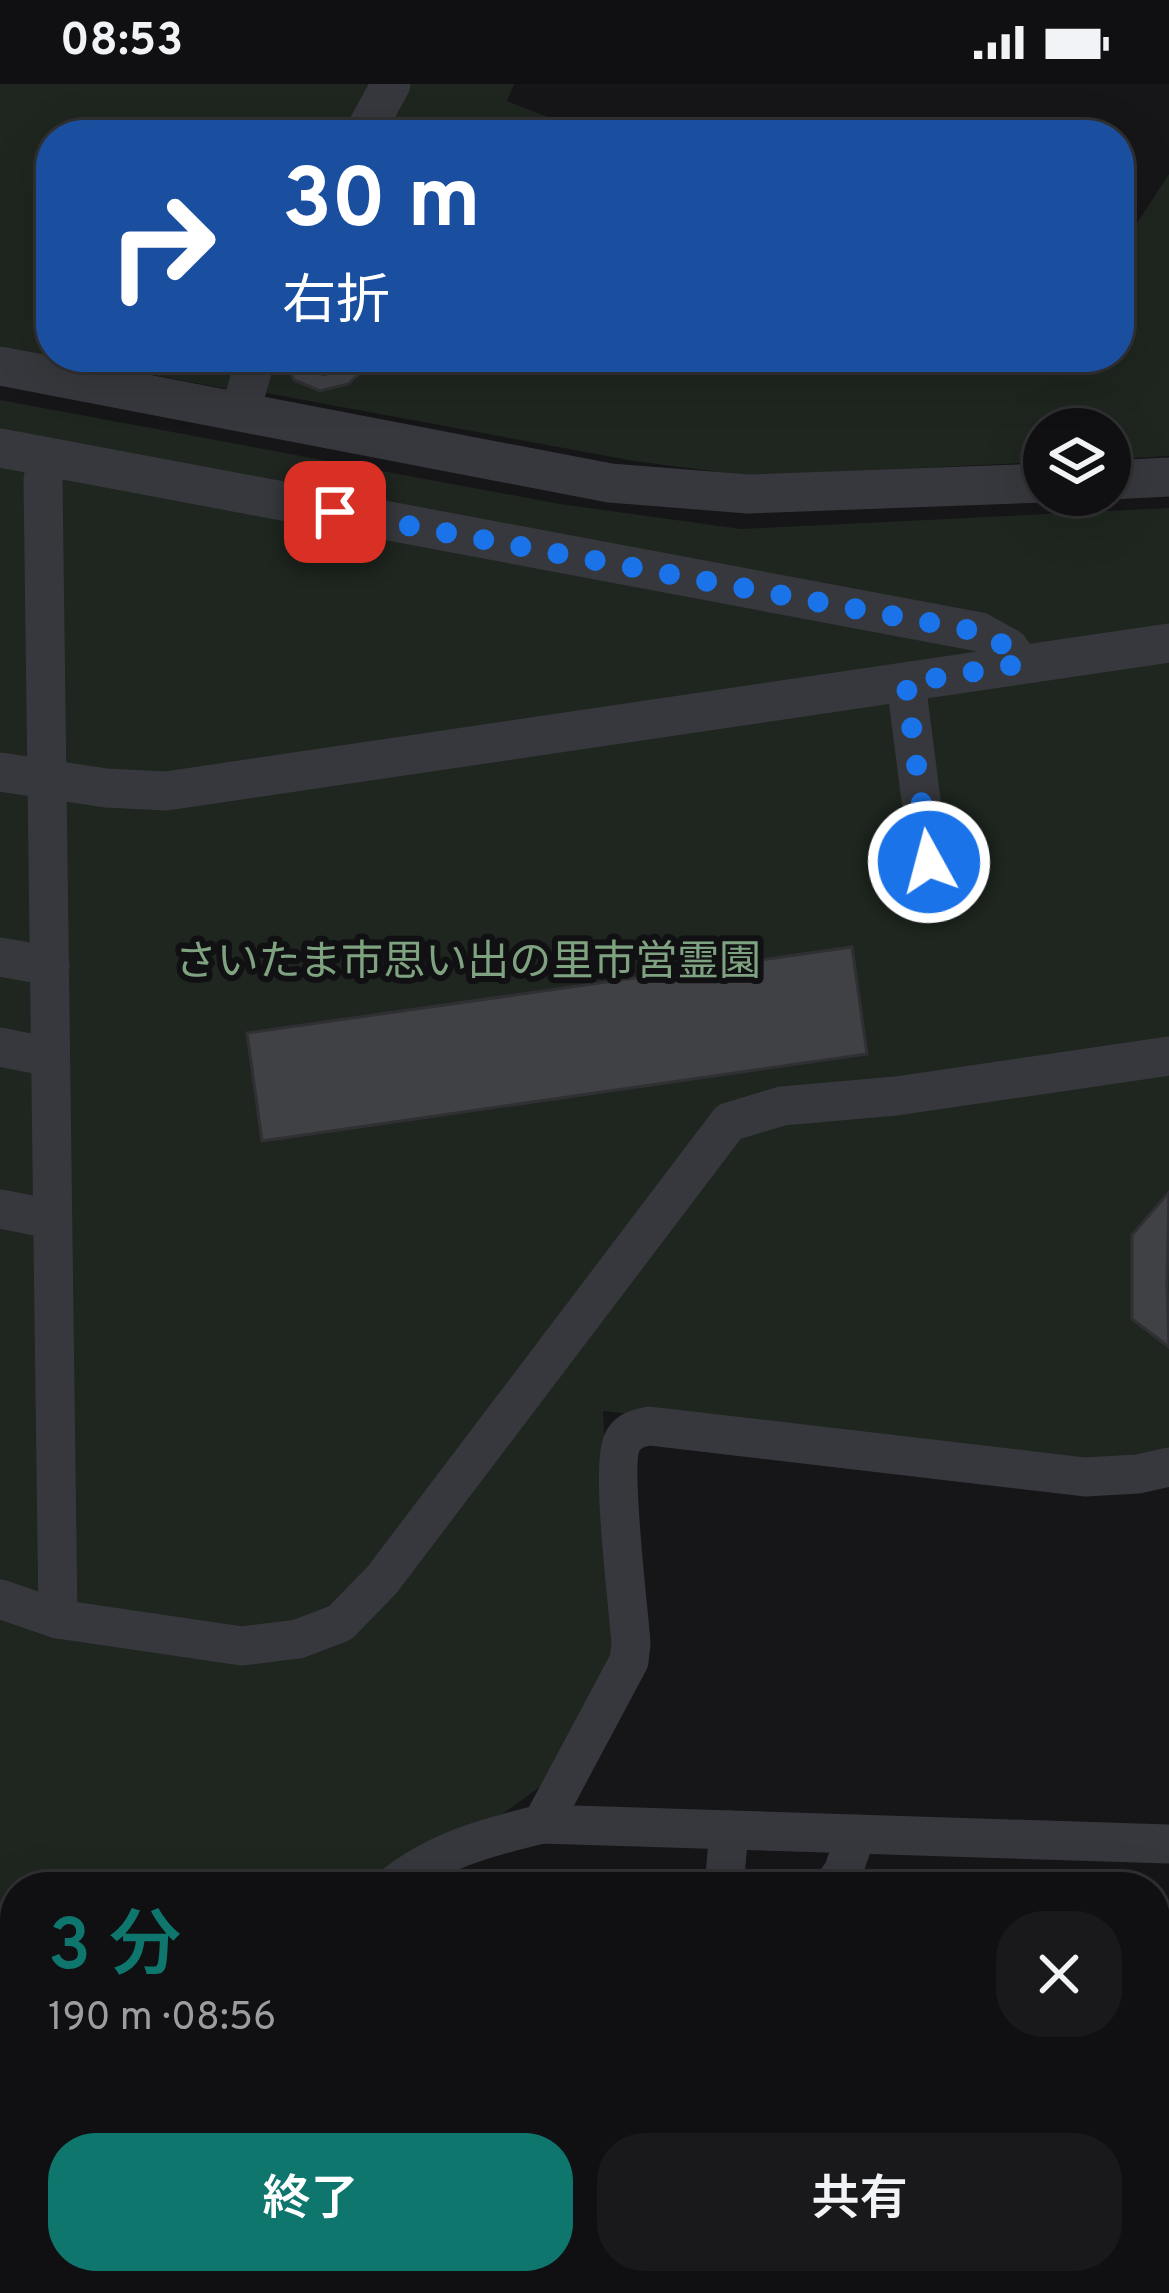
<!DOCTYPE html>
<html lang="ja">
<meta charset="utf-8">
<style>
body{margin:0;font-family:Overpass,"Noto Sans JP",sans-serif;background:#19191b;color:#f1f3f6;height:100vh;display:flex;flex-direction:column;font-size:45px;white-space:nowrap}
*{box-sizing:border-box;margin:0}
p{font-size:39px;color:#9c9d9f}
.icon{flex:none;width:66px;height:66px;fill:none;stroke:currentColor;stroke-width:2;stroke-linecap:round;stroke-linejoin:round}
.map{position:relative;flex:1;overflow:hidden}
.panel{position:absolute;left:0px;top:1788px;width:1170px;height:423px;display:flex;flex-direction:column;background:#101012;border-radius:48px 48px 0 0;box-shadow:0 12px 48px #0002,0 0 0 3px #303032}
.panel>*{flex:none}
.top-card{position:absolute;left:36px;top:36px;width:1098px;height:252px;border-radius:48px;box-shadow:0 12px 48px #0002,0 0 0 3px #303032;background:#1a4fa0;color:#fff;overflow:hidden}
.tools{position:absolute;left:1023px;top:324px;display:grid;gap:24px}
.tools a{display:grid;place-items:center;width:108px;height:108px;border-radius:50%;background:#101012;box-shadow:0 12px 48px #0002,0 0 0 3px #303032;font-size:60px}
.pin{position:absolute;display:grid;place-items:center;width:102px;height:102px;color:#fff;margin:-51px;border-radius:24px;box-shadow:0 6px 18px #0006}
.me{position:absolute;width:132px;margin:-66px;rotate:353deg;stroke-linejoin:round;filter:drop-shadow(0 0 9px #0008)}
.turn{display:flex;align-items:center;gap:42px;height:252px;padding:0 48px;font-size:54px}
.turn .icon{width:156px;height:156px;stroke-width:2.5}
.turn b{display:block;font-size:84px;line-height:102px}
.round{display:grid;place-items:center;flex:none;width:126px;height:126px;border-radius:48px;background:#19191b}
.summary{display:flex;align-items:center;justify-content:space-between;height:204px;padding:0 48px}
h1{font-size:72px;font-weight:600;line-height:90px;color:#0f766e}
.action{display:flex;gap:24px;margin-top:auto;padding:24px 48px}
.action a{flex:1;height:138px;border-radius:48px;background:#0f766e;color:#fff;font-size:48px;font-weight:600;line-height:138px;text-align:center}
.action a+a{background:#19191b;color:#f1f3f6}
.status{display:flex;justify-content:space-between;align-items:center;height:84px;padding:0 60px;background:#101012;direction:ltr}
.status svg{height:33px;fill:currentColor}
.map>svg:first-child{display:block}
.green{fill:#1e261f}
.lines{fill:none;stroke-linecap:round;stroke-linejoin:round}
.stream{stroke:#2c353c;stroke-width:10}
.building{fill:#404145;stroke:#303034;stroke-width:3}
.minor{stroke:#37383d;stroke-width:39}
.route{stroke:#1a73e8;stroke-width:21;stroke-dasharray:0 37.8}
.labels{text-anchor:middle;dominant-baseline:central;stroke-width:12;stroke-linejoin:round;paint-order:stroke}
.park-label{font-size:42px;fill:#7fa381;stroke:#111113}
</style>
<div class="status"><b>08:53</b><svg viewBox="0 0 49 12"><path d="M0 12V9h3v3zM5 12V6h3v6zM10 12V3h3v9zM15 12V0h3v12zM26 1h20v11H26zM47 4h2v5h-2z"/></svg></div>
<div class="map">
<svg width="1169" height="2209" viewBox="0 0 1169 2209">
<rect width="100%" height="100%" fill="#161618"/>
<g class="green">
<polygon points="0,0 514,0 507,17 593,51 51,51 51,272 0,262"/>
<polygon points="1169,90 1169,372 1110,375 1110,345 1044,345 1044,378 750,392 634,377 266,309 271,273 1119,273 1119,167"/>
<polygon points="57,273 244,273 228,305"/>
<polygon points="0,316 560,420 741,445 1169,424 1169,1367 1063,1379 603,1327 614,1562 611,1576 541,1702 497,1734 412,1766 361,1803 15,1803 15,2196 146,2196 135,2209 0,2209"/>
<polygon points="1155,2039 1169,2039 1169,2209 901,2209 902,2196 1155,2196"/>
<polygon points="571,2196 819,2196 819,2209 573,2209"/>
</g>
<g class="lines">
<polyline class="stream" points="508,2196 517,2209"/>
</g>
<g class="building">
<polygon points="282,273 296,273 306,286 324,291 342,283 349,273 367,273 358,291 348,300 320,307 294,296"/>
<polygon points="852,863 867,970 262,1057 247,949"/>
<polygon points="1169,1108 1167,1202 1169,1263 1132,1235 1132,1151"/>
<polygon points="423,2196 476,2196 482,2209 429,2209"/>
</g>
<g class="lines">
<g class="minor">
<polyline points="363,51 391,0"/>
<polyline points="0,282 610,399 748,410 1044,399"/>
<polyline points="241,326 256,273"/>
<polyline points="0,364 980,548 1009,564 1020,580"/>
<polyline points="47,373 43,396 58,1535"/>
<polyline points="1110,396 1169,393"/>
<polyline points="906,599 929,778"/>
<polyline points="0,688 106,704 166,707 1169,559"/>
<polyline points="0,873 50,882"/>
<polyline points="0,963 50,973"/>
<polyline points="0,1125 51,1135"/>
<polyline points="0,1515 58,1535 242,1562 298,1555 340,1539 382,1496 729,1038 782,1022 896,1012 1169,972"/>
<path d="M542 1740 629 1577 631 1560C629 1526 609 1376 624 1355 630 1346 639 1344 649 1342L1085 1393 1138 1390 1169 1383"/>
<path d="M392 1803C435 1767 488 1753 542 1740L1169 1760"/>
<polyline points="724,1803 729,1746"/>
<polyline points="832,1803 843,1788 856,1750"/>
<polyline points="400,2196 407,2209"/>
<polyline points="159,2209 168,2196"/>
<polyline points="273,2209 302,2196"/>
</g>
</g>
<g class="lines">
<polyline class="route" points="335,428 980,548 1009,564 1020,580 906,599 929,778"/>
</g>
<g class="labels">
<g class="park-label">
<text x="468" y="880">さいたま市思い出の里市営霊園</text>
</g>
</g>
</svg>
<div class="tools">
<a><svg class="icon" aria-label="layers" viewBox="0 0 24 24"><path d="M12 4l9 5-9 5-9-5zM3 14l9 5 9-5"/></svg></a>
</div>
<div class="pin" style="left:335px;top:428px;background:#d93025"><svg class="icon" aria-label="arrive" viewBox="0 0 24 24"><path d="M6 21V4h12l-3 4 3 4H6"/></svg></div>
<svg class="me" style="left:929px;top:778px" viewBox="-20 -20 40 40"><circle r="17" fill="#1a73e8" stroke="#fff" stroke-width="3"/><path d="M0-11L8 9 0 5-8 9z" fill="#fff"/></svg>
<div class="top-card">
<div class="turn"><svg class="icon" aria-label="right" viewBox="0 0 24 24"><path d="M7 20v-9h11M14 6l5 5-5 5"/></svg><div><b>30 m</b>右折</div></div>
</div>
<section class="panel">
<div class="summary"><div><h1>3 分</h1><p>190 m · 08:56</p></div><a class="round"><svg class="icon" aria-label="close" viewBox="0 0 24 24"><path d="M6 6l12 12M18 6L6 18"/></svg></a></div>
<div class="action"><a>終了</a><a>共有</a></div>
</section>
</div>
